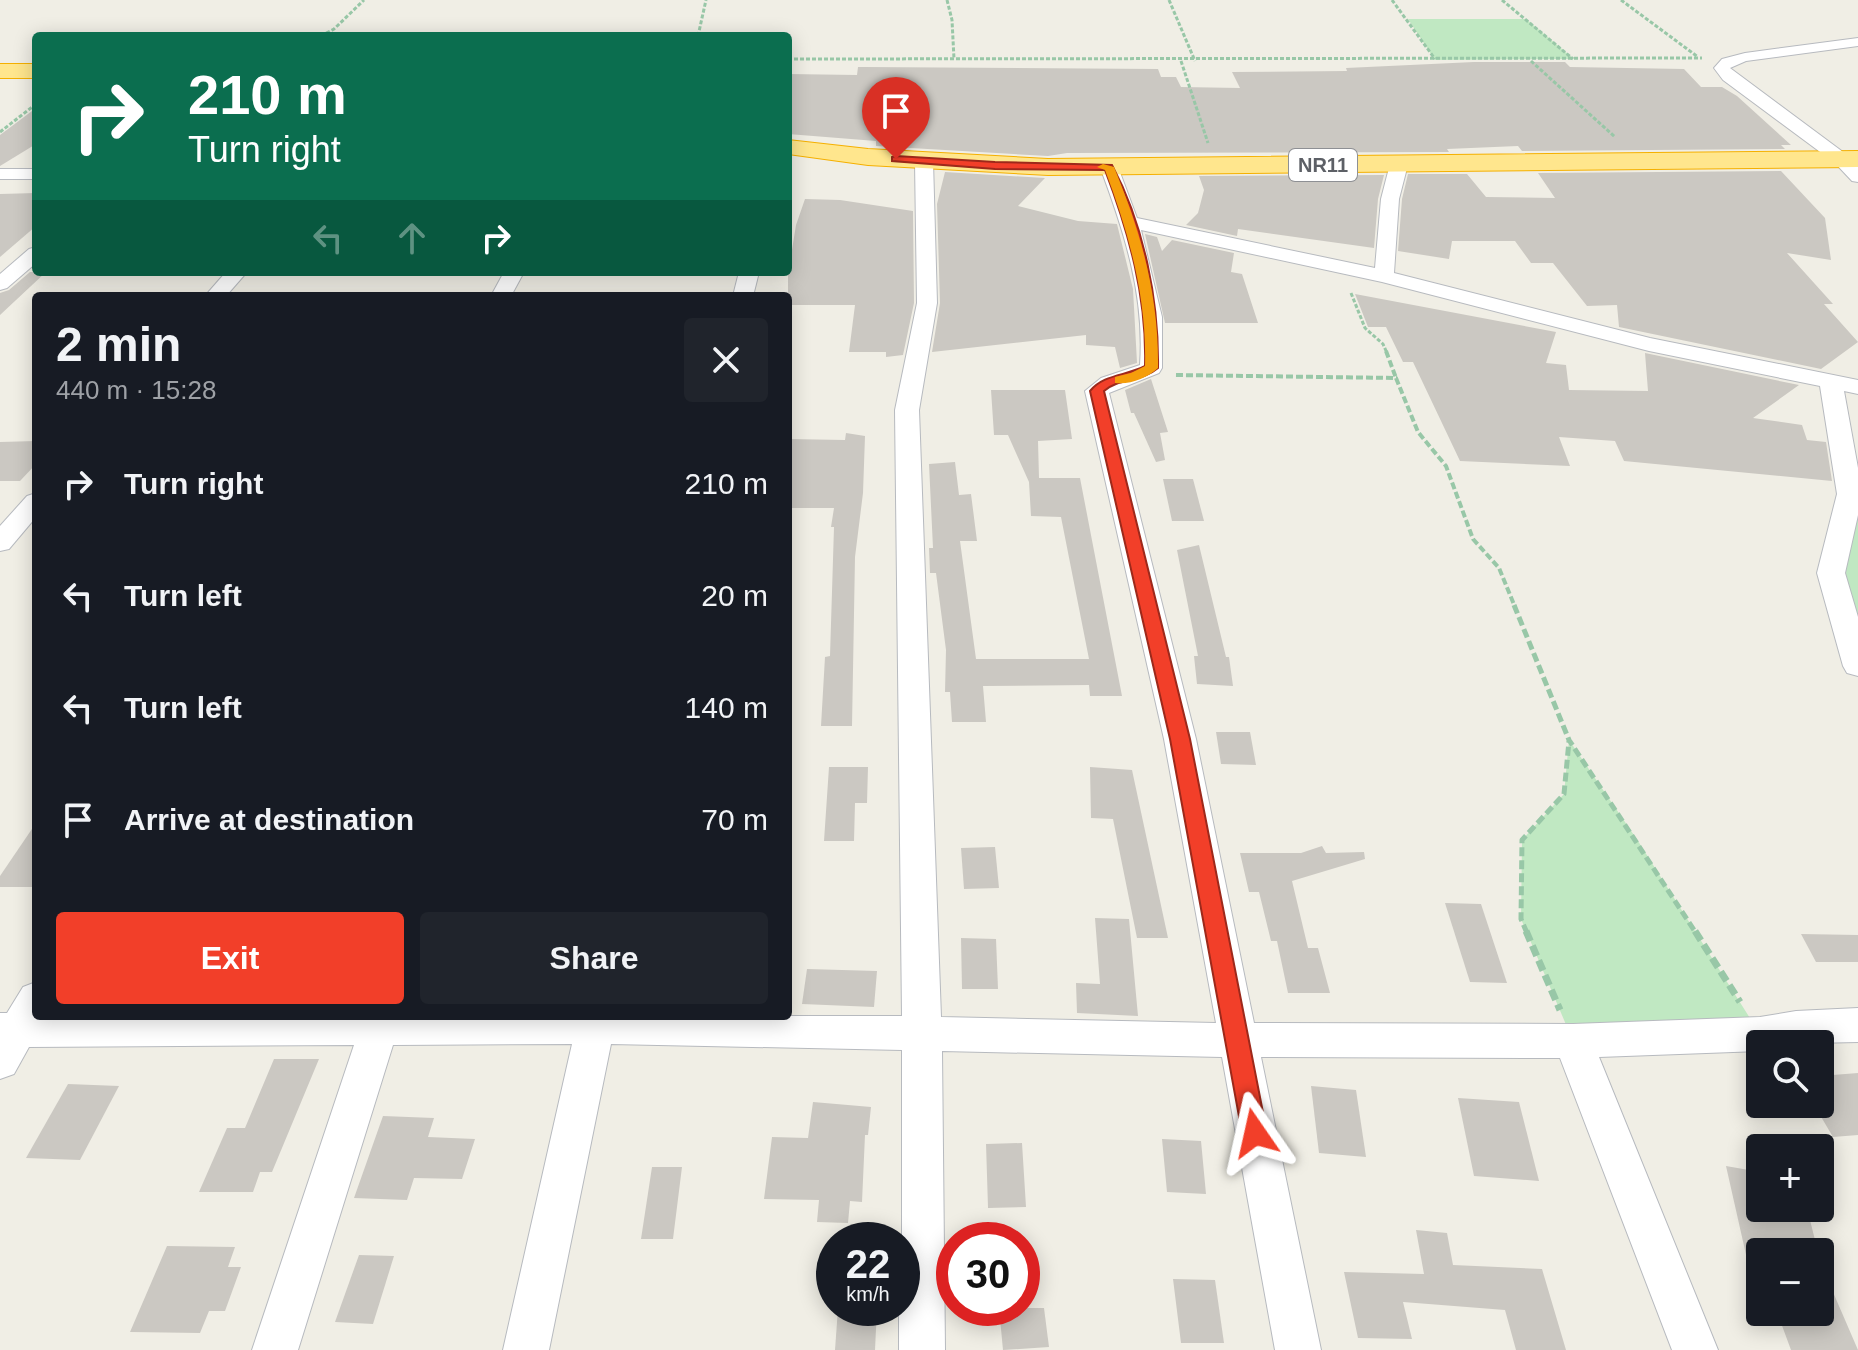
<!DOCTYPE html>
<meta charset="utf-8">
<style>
body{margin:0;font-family:Arial,sans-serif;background:#20242c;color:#f1f3f6;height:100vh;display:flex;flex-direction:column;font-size:30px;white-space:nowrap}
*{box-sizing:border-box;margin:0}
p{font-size:26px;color:#9ea1a6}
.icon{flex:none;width:44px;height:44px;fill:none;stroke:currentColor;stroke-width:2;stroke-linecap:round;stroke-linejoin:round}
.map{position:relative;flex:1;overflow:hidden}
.details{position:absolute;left:32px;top:292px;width:760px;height:728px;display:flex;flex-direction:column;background:#171b24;border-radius:8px;box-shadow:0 4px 20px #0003}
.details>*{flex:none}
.top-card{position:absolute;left:32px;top:32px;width:760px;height:244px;border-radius:8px;box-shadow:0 4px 20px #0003;background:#0b6e4f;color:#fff;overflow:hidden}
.tools{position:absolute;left:1746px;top:1030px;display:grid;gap:16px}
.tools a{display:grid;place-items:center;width:88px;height:88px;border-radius:8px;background:#171b24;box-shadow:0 4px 20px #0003;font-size:40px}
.speed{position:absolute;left:816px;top:1222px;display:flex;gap:16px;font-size:40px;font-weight:700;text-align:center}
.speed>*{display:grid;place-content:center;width:104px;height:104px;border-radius:50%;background:#171b24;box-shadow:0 4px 20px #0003;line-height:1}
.speed small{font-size:20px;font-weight:400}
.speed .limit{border:12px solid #d22;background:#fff;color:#111}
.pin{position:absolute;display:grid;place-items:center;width:68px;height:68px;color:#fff;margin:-82px -34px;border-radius:50% 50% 50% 0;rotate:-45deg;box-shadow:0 0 8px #0007}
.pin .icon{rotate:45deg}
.me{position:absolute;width:88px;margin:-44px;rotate:349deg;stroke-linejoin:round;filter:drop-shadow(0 0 6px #0008)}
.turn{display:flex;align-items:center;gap:28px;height:168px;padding:0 24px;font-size:36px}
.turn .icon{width:104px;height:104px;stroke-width:2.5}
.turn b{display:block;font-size:56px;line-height:68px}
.lanes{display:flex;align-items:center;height:76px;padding:0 24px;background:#0003;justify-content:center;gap:40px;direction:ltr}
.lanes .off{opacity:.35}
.round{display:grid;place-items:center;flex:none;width:84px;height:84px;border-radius:8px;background:#20242c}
.summary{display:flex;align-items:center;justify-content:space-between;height:136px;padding:0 24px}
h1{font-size:48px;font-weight:800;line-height:60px}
.primary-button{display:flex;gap:16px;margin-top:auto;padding:16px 24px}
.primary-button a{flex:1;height:92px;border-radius:8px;background:#f23f29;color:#fff;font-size:32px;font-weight:800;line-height:92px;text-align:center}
.primary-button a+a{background:#20242c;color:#f1f3f6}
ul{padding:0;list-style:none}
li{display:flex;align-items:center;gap:24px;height:112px;padding:0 24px}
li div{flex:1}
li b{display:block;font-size:30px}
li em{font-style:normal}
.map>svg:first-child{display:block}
.green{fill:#c0e8c2}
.building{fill:#cbc8c2}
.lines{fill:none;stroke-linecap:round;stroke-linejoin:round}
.street-casing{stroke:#b7babf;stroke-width:2}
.highway-casing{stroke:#f5b000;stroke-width:2}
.path-far3{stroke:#98c7a7;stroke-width:3;stroke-dasharray:4 2;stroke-linecap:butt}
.path-far2{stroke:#98c7a7;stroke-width:4;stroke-dasharray:7 3;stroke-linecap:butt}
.path-far1{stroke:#98c7a7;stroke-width:5;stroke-dasharray:9 4;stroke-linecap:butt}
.path{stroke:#98c7a7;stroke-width:7;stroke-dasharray:11 5;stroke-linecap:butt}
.street{fill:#fff;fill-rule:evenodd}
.highway{fill:#ffe68d;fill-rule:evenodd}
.route{fill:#f23f29;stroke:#9d291b;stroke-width:2}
.slow{fill:#f59e0b}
.labels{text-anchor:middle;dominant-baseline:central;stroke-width:6;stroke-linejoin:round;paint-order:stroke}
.shield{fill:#fff;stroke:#8e9094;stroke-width:2}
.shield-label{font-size:20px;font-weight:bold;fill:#5d6066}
</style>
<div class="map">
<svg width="1858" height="1350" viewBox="0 0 1858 1350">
<rect width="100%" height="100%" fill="#f0eee5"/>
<g class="green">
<polygon points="1408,19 1526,19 1574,59 1435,60"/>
<polygon points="1858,495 1858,666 1831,573"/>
<polygon points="1569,740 1638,841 1760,1034 1573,1041 1521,919 1522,840 1564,794"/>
</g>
<g class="building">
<polygon points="1474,62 1565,62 1570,67 1684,69 1701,87 1722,87 1737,96 1791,145 1781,145 1785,149 1522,151 1518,146 1447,149 1449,152 1067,153 1048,156 876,146 876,141 788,134 788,74 857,75 858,67 865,67 1158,69 1161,77 1176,77 1181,87 1240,88 1232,72 1347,71 1346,68"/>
<polygon points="36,108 36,144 0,166 0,135"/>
<polygon points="1781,171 1825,218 1831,260 1787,253 1833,304 1824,304 1858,342 1821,369 1619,327 1617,305 1587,306 1553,263 1531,263 1515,241 1452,241 1449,259 1398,251 1402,199 1408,174 1467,174 1486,197 1555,198 1538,173"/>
<polygon points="945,172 1045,178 1018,206 1078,221 1117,224 1133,289 1137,363 1120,368 1115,347 1086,345 1086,335 932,352 940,303 937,204"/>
<polygon points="1384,175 1378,199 1374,248 1238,229 1237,236 1186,225 1198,213 1204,190 1199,176"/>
<polygon points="36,193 36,226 0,257 0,194"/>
<polygon points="805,199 840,200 913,211 914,303 903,355 886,357 886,352 849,352 855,305 788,305 788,256 791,256 796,225"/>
<polygon points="1145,234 1157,237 1162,251 1172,240 1234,253 1231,272 1242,274 1258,323 1165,323"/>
<polygon points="30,272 46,272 0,315 0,293 9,290"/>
<polygon points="1355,294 1556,332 1546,363 1566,365 1569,390 1648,391 1645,353 1799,385 1753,418 1802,425 1807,440 1826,442 1832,481 1624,461 1615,441 1559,437 1570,466 1460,461 1413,362 1403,362 1386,327 1368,327"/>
<polygon points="1151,379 1168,432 1160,433 1165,460 1156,462 1134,413 1131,413 1125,390"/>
<polygon points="991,390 1065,390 1072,439 1038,441 1039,478 1080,478 1122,696 1090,696 1089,685 983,686 986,722 952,722 950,692 945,692 946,650 936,573 930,573 929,548 933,548 929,464 955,462 959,495 971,494 977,541 960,541 976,659 1089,659 1061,517 1031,516 1029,482 1008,435 994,435"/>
<polygon points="846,433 865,436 863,493 855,557 852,726 821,726 825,657 830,656 834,527 831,527 834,508 788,508 788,439 845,440"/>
<polygon points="36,441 36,464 20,481 0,481 0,442"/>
<polygon points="1163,479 1193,479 1204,521 1172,521"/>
<polygon points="1199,545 1226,657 1229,657 1233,686 1197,684 1194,656 1198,656 1177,550"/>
<polygon points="1216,732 1250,732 1256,765 1221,764"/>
<polygon points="829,767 868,767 867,803 855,803 854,841 824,841"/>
<polygon points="1090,767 1132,770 1168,938 1137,938 1113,819 1091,818"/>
<polygon points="36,823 36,887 0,887 0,876"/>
<polygon points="1322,846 1326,853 1364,852 1365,859 1292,881 1308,948 1318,948 1330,993 1288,993 1277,941 1271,941 1259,892 1249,892 1240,853 1301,853"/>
<polygon points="995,847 999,888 964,889 961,848"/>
<polygon points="1445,903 1481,904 1507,983 1470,982"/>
<polygon points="1095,918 1129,919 1138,1016 1077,1013 1076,983 1100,984"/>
<polygon points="1801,934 1858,935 1858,962 1816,962"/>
<polygon points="961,938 996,939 998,989 962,989"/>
<polygon points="807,969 877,971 874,1007 802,1004"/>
<polygon points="274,1059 319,1059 272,1172 260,1172 253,1192 199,1192 227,1128 245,1128"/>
<polygon points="1858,1073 1858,1135 1833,1137 1820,1115 1820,1076"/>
<polygon points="68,1084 119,1086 80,1160 26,1158"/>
<polygon points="1311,1086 1356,1090 1366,1157 1319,1153"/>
<polygon points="1458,1098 1519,1102 1539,1181 1474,1176"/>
<polygon points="813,1102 871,1107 868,1135 865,1135 862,1202 850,1201 848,1223 817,1222 819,1200 764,1199 772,1137 808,1138"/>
<polygon points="383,1116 434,1118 428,1137 475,1139 462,1179 414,1178 407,1200 354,1198"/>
<polygon points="1162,1139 1201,1141 1206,1194 1167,1192"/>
<polygon points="1022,1143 1026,1207 988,1208 986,1144"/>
<polygon points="1726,1166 1760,1172 1760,1208 1807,1208 1818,1252 1760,1240 1760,1266 1749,1268"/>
<polygon points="652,1167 682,1167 673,1239 641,1239"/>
<polygon points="1416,1230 1447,1233 1453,1265 1542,1269 1566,1350 1516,1350 1505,1310 1403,1302 1412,1339 1358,1338 1344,1272 1424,1274"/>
<polygon points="167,1246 235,1247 228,1267 241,1267 225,1311 209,1311 200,1333 130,1332"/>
<polygon points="359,1255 394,1256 373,1324 335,1322"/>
<polygon points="1820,1262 1858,1350 1791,1350 1777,1312 1820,1312"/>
<polygon points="1173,1279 1215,1280 1224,1343 1181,1343"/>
<polygon points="838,1308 877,1308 875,1350 835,1350"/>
<polygon points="999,1308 1044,1308 1049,1347 1003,1350"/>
</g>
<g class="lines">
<g class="street-casing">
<g id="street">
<polygon points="1858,38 1858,46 1746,61 1730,68 1847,155 1858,167 1858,182 1852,181 1835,163 1723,80 1714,68 1722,59 1745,53"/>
<path d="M924 156 933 161 937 303 919 410 941 1017 1216 1023 1164 739 1085 391 1101 378 1140 365C1145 295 1124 231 1100 167L1103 163 1109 162 1118 167 1137 218 1375 268 1381 199 1390 164 1393 160H1405L1408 164 1399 199 1394 273 1650 338 1858 380V394L1844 391 1858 468V515L1845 573 1858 617V676L1847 673 1843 666 1817 573 1837 494 1820 386 1649 351 1382 282 1141 230 1162 317V368L1159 373 1109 393 1196 739 1254 1023 1573 1024 1760 1017 1796 1011 1858 1008V1042L1760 1044V1051L1599 1057 1718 1350H1672L1560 1058 1261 1057 1321 1350H1275L1222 1057 942 1051 945 1350H899V1308H902V1050L611 1044 549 1350H503L572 1044 393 1045 298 1350H252L354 1045 29 1047 14 1074 0 1079V1013H7L23 987 36 982V1016H902L895 410 917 303 915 161Z"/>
<rect x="0" y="169" width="36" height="10"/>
<polygon points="36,247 36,263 7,288 0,290 0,274 29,249"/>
<polygon points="226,272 247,272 226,296 205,296"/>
<polygon points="504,272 524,272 511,296 491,296"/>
<polygon points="739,272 759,272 753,296 733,296"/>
<polygon points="36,493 36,517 9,549 0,551 0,526 27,496"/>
</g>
</g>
<g class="highway-casing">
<g id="highway">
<rect x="0" y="64" width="36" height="14"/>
<polygon points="788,140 868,149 1048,159 1858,151 1858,167 1048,175 868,165 788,154"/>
</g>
</g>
<g class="path-far3">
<polyline points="947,0 952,20 954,59"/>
<polyline points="1169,0 1195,61"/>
<polyline points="1392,0 1435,59"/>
<polyline points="1502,0 1573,59"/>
<polyline points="1621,0 1698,57"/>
<polyline points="321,36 334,29 364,0"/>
<polyline points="698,36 706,0"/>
<polyline points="788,59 1702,58"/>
<polyline points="1181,61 1208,143"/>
<polyline points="1531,61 1615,137"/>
<polyline points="0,132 36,104"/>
<polyline points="1351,293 1365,328 1383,344 1387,353"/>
</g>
<g class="path-far2">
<polyline points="1386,351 1396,378"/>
<polyline points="1176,375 1396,378 1418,432 1446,466 1473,539 1499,568 1515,607"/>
</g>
<g class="path-far1">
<polyline points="1514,605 1569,740 1696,933"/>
<polyline points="1527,933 1521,919 1522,840 1564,794 1569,741"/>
</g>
<g class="path">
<polyline points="1526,931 1560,1010"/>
<polyline points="1695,931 1740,1002"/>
</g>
<use href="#street" class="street"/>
<use href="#highway" class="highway"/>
</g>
<path class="route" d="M896 156 995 162 1112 165C1144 225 1159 300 1158 368 1142 382 1118 378 1104 391L1190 739 1267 1133 1264 1141 1255 1144 1246 1141 1242 1133 1170 739 1090 391C1104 374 1126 376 1145 366 1147 298 1129 233 1105 170L995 169 892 161V157Z"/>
<path class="slow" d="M1103 164 1114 167C1141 233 1159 295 1158 368 1147 378 1130 385 1115 383V377L1131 373 1145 366C1147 298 1129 233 1105 170L1097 167Z"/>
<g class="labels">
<rect class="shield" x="1289" y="149" width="68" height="32" rx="6"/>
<g class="shield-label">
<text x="1323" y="165">NR11</text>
</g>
</g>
</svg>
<div class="tools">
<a><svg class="icon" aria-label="search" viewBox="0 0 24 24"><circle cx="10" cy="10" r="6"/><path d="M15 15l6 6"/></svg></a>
<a>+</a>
<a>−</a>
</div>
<div class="speed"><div>22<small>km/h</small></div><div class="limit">30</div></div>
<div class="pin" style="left:896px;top:159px;background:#d93025"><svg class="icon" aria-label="arrive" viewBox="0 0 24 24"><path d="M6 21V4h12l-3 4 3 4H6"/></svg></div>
<svg class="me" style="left:1255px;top:1133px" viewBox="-20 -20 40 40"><path d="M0-17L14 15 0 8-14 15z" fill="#f23f29" stroke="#fff" stroke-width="4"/></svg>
<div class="top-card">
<div class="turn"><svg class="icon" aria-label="right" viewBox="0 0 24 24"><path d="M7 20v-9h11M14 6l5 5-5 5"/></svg><div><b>210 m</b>Turn right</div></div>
<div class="lanes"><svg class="icon off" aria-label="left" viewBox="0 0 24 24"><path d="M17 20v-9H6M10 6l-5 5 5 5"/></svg><svg class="icon off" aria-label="ahead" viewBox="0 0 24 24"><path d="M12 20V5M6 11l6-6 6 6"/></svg><svg class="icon" aria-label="right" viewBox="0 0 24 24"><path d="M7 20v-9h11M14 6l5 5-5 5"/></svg></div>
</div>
<section class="details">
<div class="summary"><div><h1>2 min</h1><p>440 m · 15:28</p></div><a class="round"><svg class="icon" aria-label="close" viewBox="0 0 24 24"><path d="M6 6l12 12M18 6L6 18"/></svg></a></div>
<ul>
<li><svg class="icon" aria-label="right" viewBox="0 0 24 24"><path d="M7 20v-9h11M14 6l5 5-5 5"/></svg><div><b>Turn right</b></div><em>210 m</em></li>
<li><svg class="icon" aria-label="left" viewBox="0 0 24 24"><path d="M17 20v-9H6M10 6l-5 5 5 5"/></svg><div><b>Turn left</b></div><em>20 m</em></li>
<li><svg class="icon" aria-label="left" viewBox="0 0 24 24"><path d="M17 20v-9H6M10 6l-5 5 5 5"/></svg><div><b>Turn left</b></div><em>140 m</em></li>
<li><svg class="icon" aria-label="arrive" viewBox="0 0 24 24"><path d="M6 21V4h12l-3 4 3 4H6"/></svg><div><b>Arrive at destination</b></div><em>70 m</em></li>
</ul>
<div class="primary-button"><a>Exit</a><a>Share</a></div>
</section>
</div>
